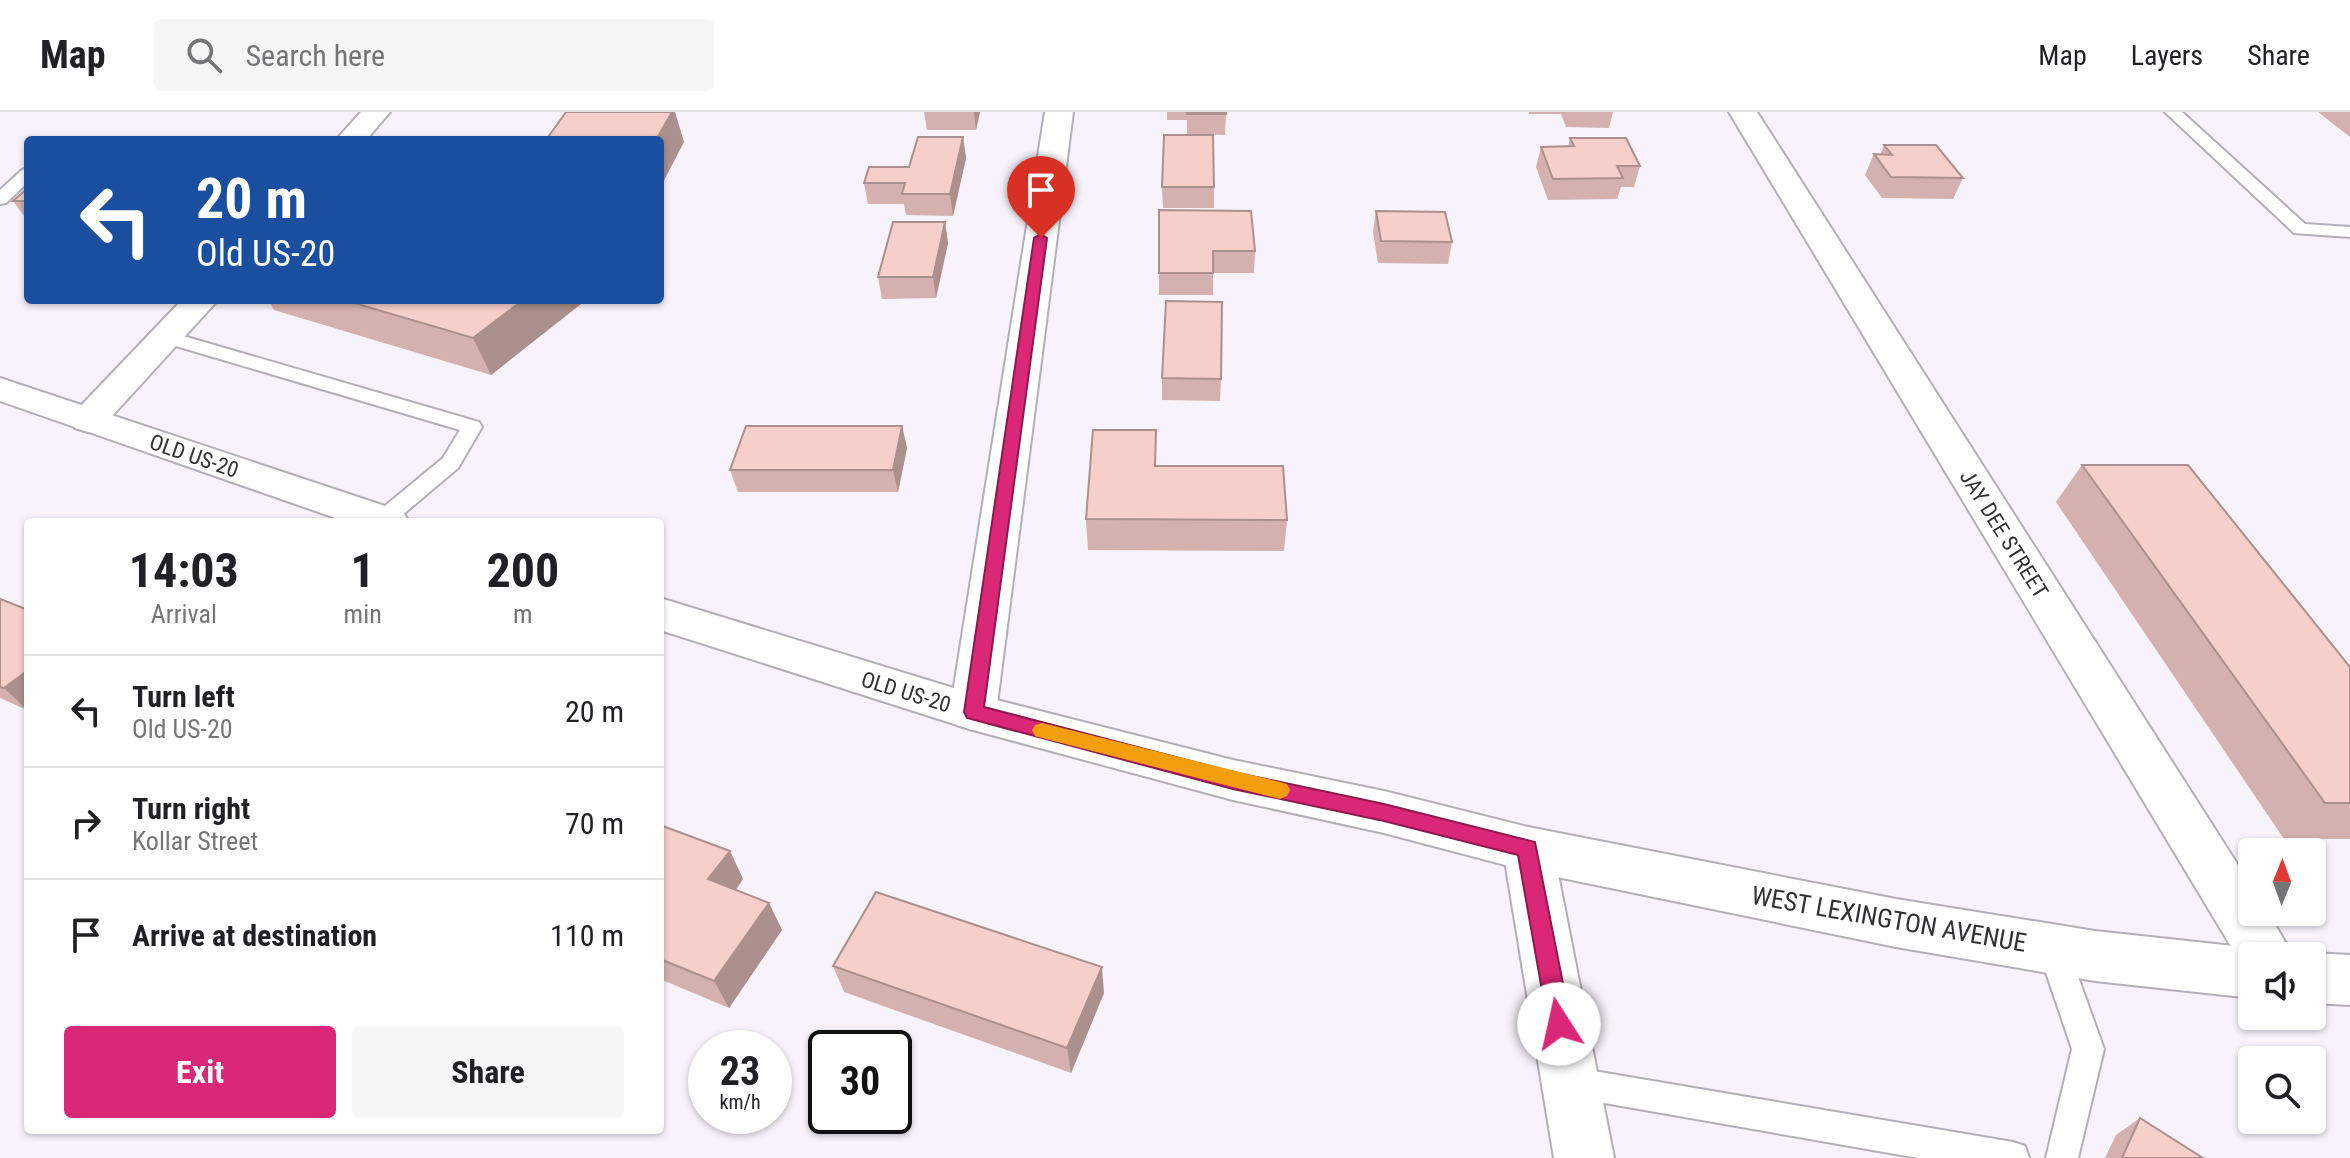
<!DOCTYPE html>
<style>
body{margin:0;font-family:"Roboto Condensed",sans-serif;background:#f6f6f6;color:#202124;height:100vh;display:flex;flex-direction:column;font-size:30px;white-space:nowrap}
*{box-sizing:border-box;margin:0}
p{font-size:26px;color:#757577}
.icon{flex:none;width:44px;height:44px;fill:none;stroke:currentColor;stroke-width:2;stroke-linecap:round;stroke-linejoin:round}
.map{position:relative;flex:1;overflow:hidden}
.sheet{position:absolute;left:24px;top:406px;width:640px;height:616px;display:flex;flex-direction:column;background:#fff;border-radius:8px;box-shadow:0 2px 6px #0004}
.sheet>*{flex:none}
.hud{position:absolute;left:24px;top:24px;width:640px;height:168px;border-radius:8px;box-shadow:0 2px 6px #0004;background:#1a4fa0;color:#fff;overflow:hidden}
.needle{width:52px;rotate:1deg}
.tools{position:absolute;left:2238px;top:726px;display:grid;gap:16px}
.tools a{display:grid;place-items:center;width:88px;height:88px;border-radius:8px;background:#fff;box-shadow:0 2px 6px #0004;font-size:40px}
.speed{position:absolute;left:688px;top:918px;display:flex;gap:16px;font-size:40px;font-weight:700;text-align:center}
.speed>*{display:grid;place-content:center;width:104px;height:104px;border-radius:50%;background:#fff;box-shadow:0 2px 6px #0004;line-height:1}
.speed small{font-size:20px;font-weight:400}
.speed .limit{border:4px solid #111;border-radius:12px;background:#fff;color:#111}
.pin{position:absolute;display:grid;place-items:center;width:68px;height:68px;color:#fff;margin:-82px -34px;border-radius:50% 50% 50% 0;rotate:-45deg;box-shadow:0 0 8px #0007}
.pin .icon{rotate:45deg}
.me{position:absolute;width:88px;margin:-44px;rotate:350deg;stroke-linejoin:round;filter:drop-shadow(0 0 6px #0008)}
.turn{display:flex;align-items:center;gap:28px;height:168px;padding:0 40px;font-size:36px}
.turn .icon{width:104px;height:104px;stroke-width:2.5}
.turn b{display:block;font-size:56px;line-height:68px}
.eta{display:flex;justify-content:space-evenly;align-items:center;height:136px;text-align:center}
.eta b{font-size:48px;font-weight:700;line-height:56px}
.button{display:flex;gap:16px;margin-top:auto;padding:16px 40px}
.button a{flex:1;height:92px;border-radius:8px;background:#db2777;color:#fff;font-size:32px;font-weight:700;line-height:92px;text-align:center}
.button a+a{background:#f6f6f6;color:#202124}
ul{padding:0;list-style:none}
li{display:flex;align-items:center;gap:24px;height:112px;padding:0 40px;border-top:2px solid #e0e0e0}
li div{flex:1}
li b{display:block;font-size:30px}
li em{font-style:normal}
header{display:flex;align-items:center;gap:48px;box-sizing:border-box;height:112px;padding:0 40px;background:#fff;border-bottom:2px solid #e0e0e0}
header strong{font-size:38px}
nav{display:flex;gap:44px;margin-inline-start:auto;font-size:28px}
.search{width:560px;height:72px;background:#f6f6f6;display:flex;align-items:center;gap:20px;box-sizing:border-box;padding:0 28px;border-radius:8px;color:#757577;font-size:30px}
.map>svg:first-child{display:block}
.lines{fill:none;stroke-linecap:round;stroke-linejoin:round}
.service-casing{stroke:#b3afb8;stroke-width:4}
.minor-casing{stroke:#b3afb8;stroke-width:4}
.tertiary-casing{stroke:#b3afb8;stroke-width:4}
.primary-casing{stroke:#b3afb8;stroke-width:4}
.service{fill:#fff;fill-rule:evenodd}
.minor{fill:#fff;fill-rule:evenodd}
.tertiary{fill:#fff;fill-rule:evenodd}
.primary{fill:#fff;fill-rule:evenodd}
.wall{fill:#d4b1ae}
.shaded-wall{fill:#ac908d}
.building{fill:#f6ceca;stroke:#ac908d;stroke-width:2}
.route{fill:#db2777;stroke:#8e194d;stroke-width:2}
.slow{fill:#f59e0b}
.labels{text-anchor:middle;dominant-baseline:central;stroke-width:6;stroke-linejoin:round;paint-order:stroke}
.street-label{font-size:22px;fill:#323033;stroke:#fff}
.near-street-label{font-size:26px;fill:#323033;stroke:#fff}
</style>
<header>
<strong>Map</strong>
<div class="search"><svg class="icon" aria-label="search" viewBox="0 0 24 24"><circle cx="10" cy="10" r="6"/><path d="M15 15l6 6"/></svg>Search here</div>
<nav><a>Map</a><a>Layers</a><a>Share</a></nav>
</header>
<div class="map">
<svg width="2350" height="1046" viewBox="0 0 2350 1046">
<rect width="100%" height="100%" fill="#f7f2fb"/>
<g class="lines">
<g class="service-casing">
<g id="service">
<polygon points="2165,0 2182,0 2305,112 2350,115 2350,125 2294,121"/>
<polygon points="28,56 28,70 6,91 0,92 0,78 22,58"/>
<polygon points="166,219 479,310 482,315 458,356 394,410 372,410 374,403 443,346 460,318 159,229 157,225"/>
<polygon points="2053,824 2063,828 2068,837 2104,937 2078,1046 2046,1046 2072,937 2038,837 2043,828"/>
<polygon points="1570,955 2013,1030 2025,1034 2029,1046 1918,1046 1570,985 1559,981 1554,970 1559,959"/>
</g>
</g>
<g class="minor-casing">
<g id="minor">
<polygon points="1045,0 1073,0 996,600 989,613 973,618 957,613 950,600"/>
<polygon points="1729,0 1757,0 2252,775 2252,800 2268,800 2293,844 2252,844 2252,863 2247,861"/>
<polygon points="1528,715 1546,722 1553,737 1614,1046 1554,1046 1503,737 1510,722"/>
</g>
</g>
<g class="tertiary-casing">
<g id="tertiary">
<polygon points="361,0 390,0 366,28 336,28"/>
<polygon points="182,188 218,188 101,316 88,320 75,316 69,308 75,300"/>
</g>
</g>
<g class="primary-casing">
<g id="primary">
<polygon points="0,266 403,400 409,410 347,410 0,289"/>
<polygon points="660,486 973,582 1233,648 1384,679 1528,715 1896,787 2095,819 2252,836 2272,844 2252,844 2252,886 2095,869 1896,835 1528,759 1384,721 1233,688 973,618 660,518"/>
<polygon points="2312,841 2350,843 2350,893 2312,891 2312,844 2303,844"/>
</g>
</g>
<use href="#service" class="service"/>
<use href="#minor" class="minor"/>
<use href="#tertiary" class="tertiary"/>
<use href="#primary" class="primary"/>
</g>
<g class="wall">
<polygon points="924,0 980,0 976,18 927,18"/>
<polygon points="1167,0 1226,0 1225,23 1187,22 1187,8 1167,8"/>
<polygon points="1529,0 1613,0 1609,16 1566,15 1561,2 1529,2"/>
<polygon points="2318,0 2350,0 2350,25"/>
<polygon points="963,25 966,46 953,104 906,103 904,92 868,92 864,71 909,55"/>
<polygon points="1570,26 1640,54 1634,75 1621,75 1617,87 1548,88 1536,55 1541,35 1568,35"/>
<polygon points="1884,33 1963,66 1953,87 1882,86 1865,63 1874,42 1880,43"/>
<polygon points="1162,75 1214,75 1214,96 1163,96"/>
<polygon points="28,76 28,109 13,89"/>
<polygon points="1159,98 1255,139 1254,161 1213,161 1213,183 1159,183"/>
<polygon points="1376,99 1452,130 1448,152 1378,151 1373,120"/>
<polygon points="945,110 948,131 936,186 882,187 878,165"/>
<polygon points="268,188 586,188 491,263 274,198"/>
<polygon points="1162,266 1221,267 1220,289 1162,288"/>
<polygon points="902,314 907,336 898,380 738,380 730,358"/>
<polygon points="2082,353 2350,555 2350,727 2284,727 2056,390"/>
<polygon points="1086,407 1287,408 1284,439 1088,438"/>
<polygon points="0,487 27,598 0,586"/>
<polygon points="660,713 730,739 743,767 736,778 769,791 782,818 729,896 660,867"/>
<polygon points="833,854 1104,881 1071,961 844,880"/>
<polygon points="2140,1006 2203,1046 2105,1046 2116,1023"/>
</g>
<g class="shaded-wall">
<polygon points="672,0 675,0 684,30 660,76 660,28 656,28"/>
<polygon points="974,0 980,0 976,18"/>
<polygon points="963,25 966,46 953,104 950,82"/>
<polygon points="945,110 948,131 936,186 933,165"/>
<polygon points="523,188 586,188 491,263 473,226"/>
<polygon points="902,314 907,336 898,380 893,358"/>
<polygon points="28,558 28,597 27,598 4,576"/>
<polygon points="730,739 743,767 723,795 708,767"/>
<polygon points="769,791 782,818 729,896 714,869"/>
<polygon points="1102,855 1104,881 1071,961 1067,936"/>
</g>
<g class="building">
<polygon points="566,0 672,0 656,28 546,28"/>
<rect x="1187" y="0" width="39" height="2"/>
<polygon points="1164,23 1213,23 1214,75 1162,75"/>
<polygon points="918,25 963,25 950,82 902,82 905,71 864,71 869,55 909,55"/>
<polygon points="1570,26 1626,26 1640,54 1617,54 1623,66 1553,67 1541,35 1574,34"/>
<polygon points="1884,33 1936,33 1963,66 1891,65 1874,42 1892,43"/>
<polygon points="28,76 28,89 13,89"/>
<polygon points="1159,98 1251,99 1255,139 1213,139 1213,161 1159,161"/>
<polygon points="1376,99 1445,100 1452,130 1381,129"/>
<polygon points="893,110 945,110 933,165 878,165"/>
<polygon points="344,188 523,188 473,226"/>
<polygon points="1166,189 1222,190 1221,267 1162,266"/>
<polygon points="746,314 902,314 893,358 730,358"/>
<polygon points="1093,318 1156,318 1155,354 1283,354 1287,408 1086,407"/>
<polygon points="2082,353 2188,353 2350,555 2350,691 2325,691"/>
<polygon points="0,487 28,498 28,558 4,576 0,575"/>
<polygon points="660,713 730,739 708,767 769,791 714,869 660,847"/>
<polygon points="876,780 1102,855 1067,936 833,854"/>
<polygon points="2140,1006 2203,1046 2122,1046"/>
</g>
<polygon class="route" points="1041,122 1047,126 984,595 1233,660 1384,692 1535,730 1571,912 1568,919 1559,923 1551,919 1548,912 1518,743 1384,709 1233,677 967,606 964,600 1034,126"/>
<polygon class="slow" points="1042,611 1280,670 1287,672 1290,678 1287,684 1280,687 1042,626 1035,624 1032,618 1035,613"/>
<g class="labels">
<g class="street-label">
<text transform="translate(194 344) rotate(19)">OLD US-20</text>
<text transform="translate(2004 422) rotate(58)">JAY DEE STREET</text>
<text transform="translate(906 580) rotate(17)">OLD US-20</text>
</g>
<g class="near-street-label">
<text transform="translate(1889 807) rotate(10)">WEST LEXINGTON AVENUE</text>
</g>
</g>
</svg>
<div class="tools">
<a><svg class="needle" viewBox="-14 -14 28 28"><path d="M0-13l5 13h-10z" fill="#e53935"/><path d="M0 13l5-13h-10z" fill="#757577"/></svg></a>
<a><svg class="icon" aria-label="sound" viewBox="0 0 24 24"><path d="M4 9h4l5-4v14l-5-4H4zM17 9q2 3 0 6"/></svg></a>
<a><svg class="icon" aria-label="search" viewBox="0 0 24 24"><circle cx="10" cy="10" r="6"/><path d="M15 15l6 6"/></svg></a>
</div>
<div class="speed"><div>23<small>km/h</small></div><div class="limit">30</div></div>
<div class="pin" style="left:1041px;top:126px;background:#d93025"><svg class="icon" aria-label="arrive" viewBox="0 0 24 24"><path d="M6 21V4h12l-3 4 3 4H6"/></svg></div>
<svg class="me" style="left:1559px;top:912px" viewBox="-20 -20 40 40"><circle r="19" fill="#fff"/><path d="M0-13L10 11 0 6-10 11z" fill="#db2777"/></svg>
<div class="hud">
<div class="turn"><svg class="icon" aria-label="left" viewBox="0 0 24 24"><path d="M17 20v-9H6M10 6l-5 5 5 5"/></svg><div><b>20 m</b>Old US-20</div></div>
</div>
<section class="sheet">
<div class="eta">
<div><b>14:03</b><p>Arrival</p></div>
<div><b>1</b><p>min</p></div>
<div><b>200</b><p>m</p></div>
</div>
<ul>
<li><svg class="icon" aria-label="left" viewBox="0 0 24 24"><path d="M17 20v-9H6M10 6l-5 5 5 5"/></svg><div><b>Turn left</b><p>Old US-20</p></div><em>20 m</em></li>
<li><svg class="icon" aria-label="right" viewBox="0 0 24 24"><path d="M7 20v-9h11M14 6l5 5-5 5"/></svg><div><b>Turn right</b><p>Kollar Street</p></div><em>70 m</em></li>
<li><svg class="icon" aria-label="arrive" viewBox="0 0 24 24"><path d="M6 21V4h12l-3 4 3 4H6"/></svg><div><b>Arrive at destination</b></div><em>110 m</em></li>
</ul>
<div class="button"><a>Exit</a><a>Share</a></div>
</section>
</div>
